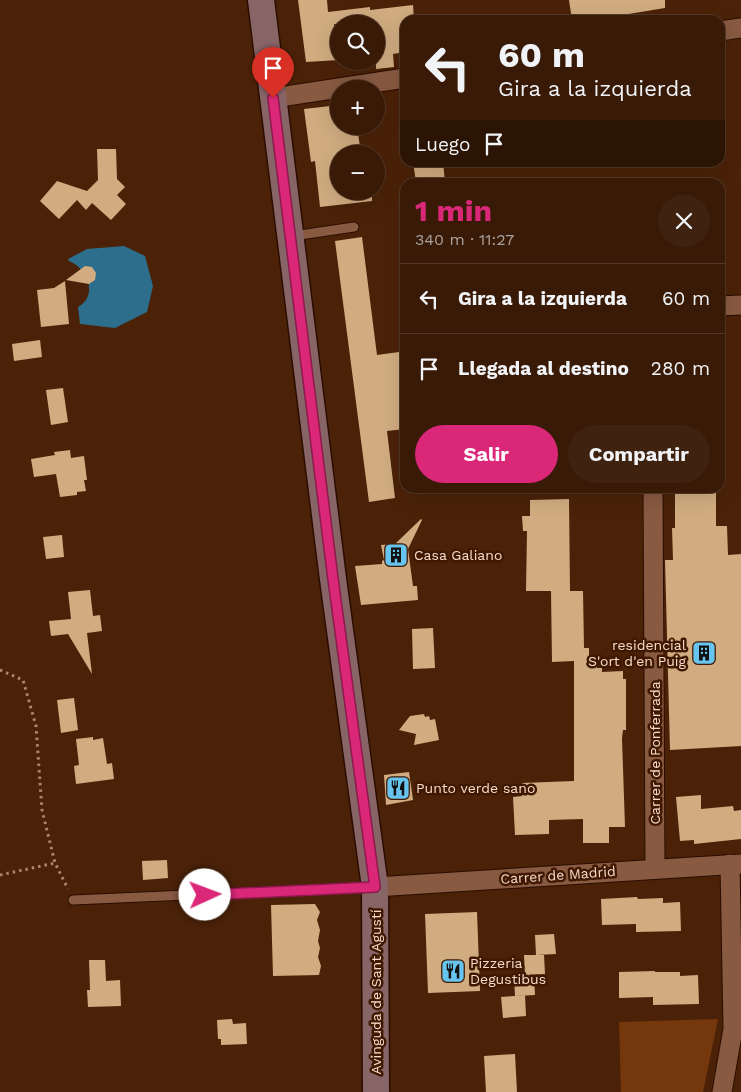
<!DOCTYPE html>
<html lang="es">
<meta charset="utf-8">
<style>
body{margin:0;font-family:"Work Sans",sans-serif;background:#3f2310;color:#f1f3f6;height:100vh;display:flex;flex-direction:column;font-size:19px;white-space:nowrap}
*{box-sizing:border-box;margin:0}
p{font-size:16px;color:#aba19b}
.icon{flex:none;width:28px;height:28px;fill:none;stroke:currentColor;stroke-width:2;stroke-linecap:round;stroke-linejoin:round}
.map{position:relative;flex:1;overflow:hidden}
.side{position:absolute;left:400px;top:178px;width:325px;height:315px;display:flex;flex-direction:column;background:#381a06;border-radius:15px;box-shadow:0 5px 20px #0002,0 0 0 1px #523828}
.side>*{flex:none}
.banner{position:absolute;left:400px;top:15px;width:325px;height:152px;border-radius:15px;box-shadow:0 5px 20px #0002,0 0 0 1px #523828;background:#381a06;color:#f1f3f6;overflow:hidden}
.buttons{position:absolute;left:330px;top:15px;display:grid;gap:10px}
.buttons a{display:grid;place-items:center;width:55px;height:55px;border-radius:50%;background:#381a06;box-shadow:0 5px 20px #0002,0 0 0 1px #523828;font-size:25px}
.pin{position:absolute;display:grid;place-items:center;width:42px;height:42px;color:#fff;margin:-51px -21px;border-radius:50% 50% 50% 0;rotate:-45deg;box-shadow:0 0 5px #0007}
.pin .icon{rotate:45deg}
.me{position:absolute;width:55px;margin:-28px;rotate:88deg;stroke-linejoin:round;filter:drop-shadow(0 0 4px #0008)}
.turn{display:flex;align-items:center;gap:18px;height:105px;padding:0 15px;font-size:22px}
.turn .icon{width:65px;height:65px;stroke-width:2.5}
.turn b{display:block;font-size:35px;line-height:42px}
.then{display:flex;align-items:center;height:48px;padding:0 15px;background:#0003;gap:10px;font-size:19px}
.round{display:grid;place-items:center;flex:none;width:52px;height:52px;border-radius:26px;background:#3f2310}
.overview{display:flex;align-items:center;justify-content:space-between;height:85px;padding:0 15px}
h1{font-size:30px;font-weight:700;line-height:38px;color:#db2777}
.primary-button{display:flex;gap:10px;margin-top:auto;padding:10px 15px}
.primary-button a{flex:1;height:58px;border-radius:30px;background:#db2777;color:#fff;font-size:20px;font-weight:700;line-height:58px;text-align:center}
.primary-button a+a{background:#3f2310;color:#f1f3f6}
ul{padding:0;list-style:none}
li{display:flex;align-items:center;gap:15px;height:70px;padding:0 15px;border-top:1px solid #523828}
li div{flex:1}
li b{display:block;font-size:19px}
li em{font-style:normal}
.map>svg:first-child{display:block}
.green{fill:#75370c}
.water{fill:#2c6e8b}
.building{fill:#d1ac81}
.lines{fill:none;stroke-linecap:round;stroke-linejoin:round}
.lane-casing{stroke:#2b0d00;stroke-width:11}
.street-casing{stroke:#2b0d00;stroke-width:21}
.secondary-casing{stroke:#2b0d00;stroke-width:29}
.path{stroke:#a88672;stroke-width:3;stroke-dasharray:2.5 4;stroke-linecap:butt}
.lane{stroke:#885a41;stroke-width:9}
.street{stroke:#885a41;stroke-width:19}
.secondary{stroke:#876466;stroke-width:26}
.route-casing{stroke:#8e194d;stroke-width:12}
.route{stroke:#db2777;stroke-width:9}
.labels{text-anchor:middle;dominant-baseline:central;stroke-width:5;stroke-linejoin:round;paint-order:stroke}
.poi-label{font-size:14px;fill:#f6dbcc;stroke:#401800;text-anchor:start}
.street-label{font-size:14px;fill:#f6dbcc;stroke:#401800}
</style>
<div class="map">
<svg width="741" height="1092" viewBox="0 0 741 1092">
<rect width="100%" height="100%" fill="#4b2208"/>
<polygon class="green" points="718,1019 703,1092 621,1092 619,1022"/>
<path class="water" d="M124 246 145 256 153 286 147 312 115 328 80 324 78 307C99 295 87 268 69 261L68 259 87 249Z"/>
<g class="building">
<polygon points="298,0 327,0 328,12 370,7 370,10 413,5 414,20 405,20 405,52 393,54 394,67 376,69 376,24 334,24 339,60 306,62"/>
<polygon points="569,0 665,0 665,8 592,20 572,20"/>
<polygon points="339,105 339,126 357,126 361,154 339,154 339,191 372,191 372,201 320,207 315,161 311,162 304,109"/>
<polygon points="97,149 116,149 117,179 125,187 117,195 126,204 111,220 92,203 86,210 77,200 59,219 40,201 57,181 87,191 98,180"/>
<polygon points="413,162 443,162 445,182 416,182"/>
<polygon points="362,237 377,355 399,352 405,393 405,429 387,431 395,498 369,502 335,241"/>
<polygon points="85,266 92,267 96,273 95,280 89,284 66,280"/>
<polygon points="65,281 69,324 41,327 37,290 54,288"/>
<polygon points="40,340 42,357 14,361 12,344"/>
<polygon points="63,388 68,422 51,425 46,390"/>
<polygon points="70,450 71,458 84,456 87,480 84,480 86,491 77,492 77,495 60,497 56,474 34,477 31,459 55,455 54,452"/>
<polygon points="700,488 716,488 716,526 727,526 728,555 741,554 741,746 670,750 665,560 673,560 672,528 675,528 675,490 700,490"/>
<polygon points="569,499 570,591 583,591 584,648 589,648 589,661 597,661 597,668 602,668 602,672 623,671 623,679 626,679 626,730 623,730 622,738 625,827 609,827 609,843 583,843 583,819 549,820 549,834 515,835 513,797 522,796 522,783 574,781 574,661 552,662 551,591 526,591 527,531 523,531 522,516 530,516 530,500"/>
<polygon points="421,519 422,520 408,549 413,586 417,586 418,600 361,605 355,566 382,564 382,561 384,560 381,545 395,544"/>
<polygon points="62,535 64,557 46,559 43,537"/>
<polygon points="90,590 93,616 100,615 102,631 87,633 92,674 68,634 51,636 49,621 71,619 68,592"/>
<polygon points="433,628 435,668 413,669 412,629"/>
<polygon points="74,698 78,730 61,733 57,700"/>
<polygon points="424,714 425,717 429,716 430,720 435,719 439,740 414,745 416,734 399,730 410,716"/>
<polygon points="93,737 93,740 103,738 107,764 112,763 114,779 76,784 74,766 79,765 76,739"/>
<polygon points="409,772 413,800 386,805 384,775"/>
<polygon points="701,795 701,809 733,806 734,811 741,810 741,839 694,844 694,840 680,841 676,797"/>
<polygon points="167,860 168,878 143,880 142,861"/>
<polygon points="637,897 638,899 663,898 663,903 680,902 681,931 636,932 636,924 602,925 601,899"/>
<polygon points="315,904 320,912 317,920 320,930 318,941 320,948 318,957 321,966 319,975 273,976 271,905"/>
<polygon points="477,912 480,991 428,993 425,914"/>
<polygon points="554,934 556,954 536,955 535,935"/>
<polygon points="524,955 544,955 545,974 525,975"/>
<polygon points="89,960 105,960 106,981 120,980 121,1006 88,1007 87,990 90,990"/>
<polygon points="655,971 655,972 680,972 680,976 698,975 699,1004 653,1005 653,997 619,998 619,972"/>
<polygon points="534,975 535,995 515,996 514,976"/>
<polygon points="525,995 526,1016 503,1018 501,997"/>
<polygon points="232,1019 233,1024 246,1023 247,1044 221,1045 221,1039 218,1039 217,1020"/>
<polygon points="515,1054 517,1092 486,1092 484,1056"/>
</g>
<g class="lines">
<g class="lane-casing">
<g id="lane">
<polyline points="293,236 354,227"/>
<polyline points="73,900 373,887"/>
</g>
</g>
<g class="street-casing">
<g id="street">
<polyline points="720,31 741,28"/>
<polyline points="273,98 405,78"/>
<polyline points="720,306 741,305"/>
<polyline points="653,488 655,869"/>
<polyline points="375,887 741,864"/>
<polyline points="722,1092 733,1029 730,864"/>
</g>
</g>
<g class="secondary-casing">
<polyline id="secondary" points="261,0 333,579 375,887 376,1092"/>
</g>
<g class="path">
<polyline points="0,670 23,680 36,726 42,810 55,863 68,889"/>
<polyline points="0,875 55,863"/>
</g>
<use href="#lane" class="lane"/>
<use href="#street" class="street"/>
<use href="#secondary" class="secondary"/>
</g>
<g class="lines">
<g class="route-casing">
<polyline id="route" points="205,895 375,887 333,579 273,98"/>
</g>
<use href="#route" class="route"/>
</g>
<defs>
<g id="building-square" transform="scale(1.25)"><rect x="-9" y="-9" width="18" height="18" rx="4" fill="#66c4ef" stroke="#401800"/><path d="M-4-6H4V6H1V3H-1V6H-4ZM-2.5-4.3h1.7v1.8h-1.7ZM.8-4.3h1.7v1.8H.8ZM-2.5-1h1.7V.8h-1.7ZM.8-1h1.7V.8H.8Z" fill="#111"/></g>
<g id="restaurant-square" transform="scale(1.25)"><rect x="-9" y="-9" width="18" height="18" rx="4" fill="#66c4ef" stroke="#401800"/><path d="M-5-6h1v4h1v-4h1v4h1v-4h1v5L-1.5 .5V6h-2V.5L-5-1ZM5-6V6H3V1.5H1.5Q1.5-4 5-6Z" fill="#111"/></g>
</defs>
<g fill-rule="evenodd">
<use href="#building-square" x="396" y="555"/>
<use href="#building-square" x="704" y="653"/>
<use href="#restaurant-square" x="398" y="788"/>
<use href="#restaurant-square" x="453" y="971"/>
</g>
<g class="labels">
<g class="poi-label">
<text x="414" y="555">Casa Galiano</text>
<text x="686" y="645" text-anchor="end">residencial<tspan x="686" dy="16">S'ort d'en Puig</tspan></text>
<text x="416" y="788">Punto verde sano</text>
<text x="470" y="963">Pizzeria<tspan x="470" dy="16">Degustibus</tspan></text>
</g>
<g class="street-label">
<text transform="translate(655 753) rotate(-90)">Carrer de Ponferrada</text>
<text transform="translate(558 875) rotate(-4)">Carrer de Madrid</text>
<text transform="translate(376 992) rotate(-90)">Avinguda de Sant Agustí</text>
</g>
</g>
</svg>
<div class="buttons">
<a><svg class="icon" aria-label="search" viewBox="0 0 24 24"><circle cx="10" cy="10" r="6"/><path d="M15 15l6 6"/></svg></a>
<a>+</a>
<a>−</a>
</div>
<div class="pin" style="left:273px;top:98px;background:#d93025"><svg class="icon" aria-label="arrive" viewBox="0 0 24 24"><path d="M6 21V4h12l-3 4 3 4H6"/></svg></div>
<svg class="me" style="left:205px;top:895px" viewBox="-20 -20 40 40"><circle r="19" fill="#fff"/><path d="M0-13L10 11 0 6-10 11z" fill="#db2777"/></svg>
<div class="banner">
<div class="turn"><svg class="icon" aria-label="left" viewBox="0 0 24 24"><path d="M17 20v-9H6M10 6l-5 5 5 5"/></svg><div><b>60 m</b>Gira a la izquierda</div></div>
<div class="then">Luego<svg class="icon" aria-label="arrive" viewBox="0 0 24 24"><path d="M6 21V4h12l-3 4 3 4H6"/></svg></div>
</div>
<section class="side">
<div class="overview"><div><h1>1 min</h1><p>340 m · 11:27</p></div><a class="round"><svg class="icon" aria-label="close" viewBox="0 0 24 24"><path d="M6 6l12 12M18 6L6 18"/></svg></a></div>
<ul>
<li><svg class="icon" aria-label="left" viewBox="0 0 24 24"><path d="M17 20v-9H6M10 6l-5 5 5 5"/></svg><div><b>Gira a la izquierda</b></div><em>60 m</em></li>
<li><svg class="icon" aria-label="arrive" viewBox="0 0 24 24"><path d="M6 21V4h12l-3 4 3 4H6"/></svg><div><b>Llegada al destino</b></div><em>280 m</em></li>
</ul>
<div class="primary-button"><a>Salir</a><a>Compartir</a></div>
</section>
</div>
